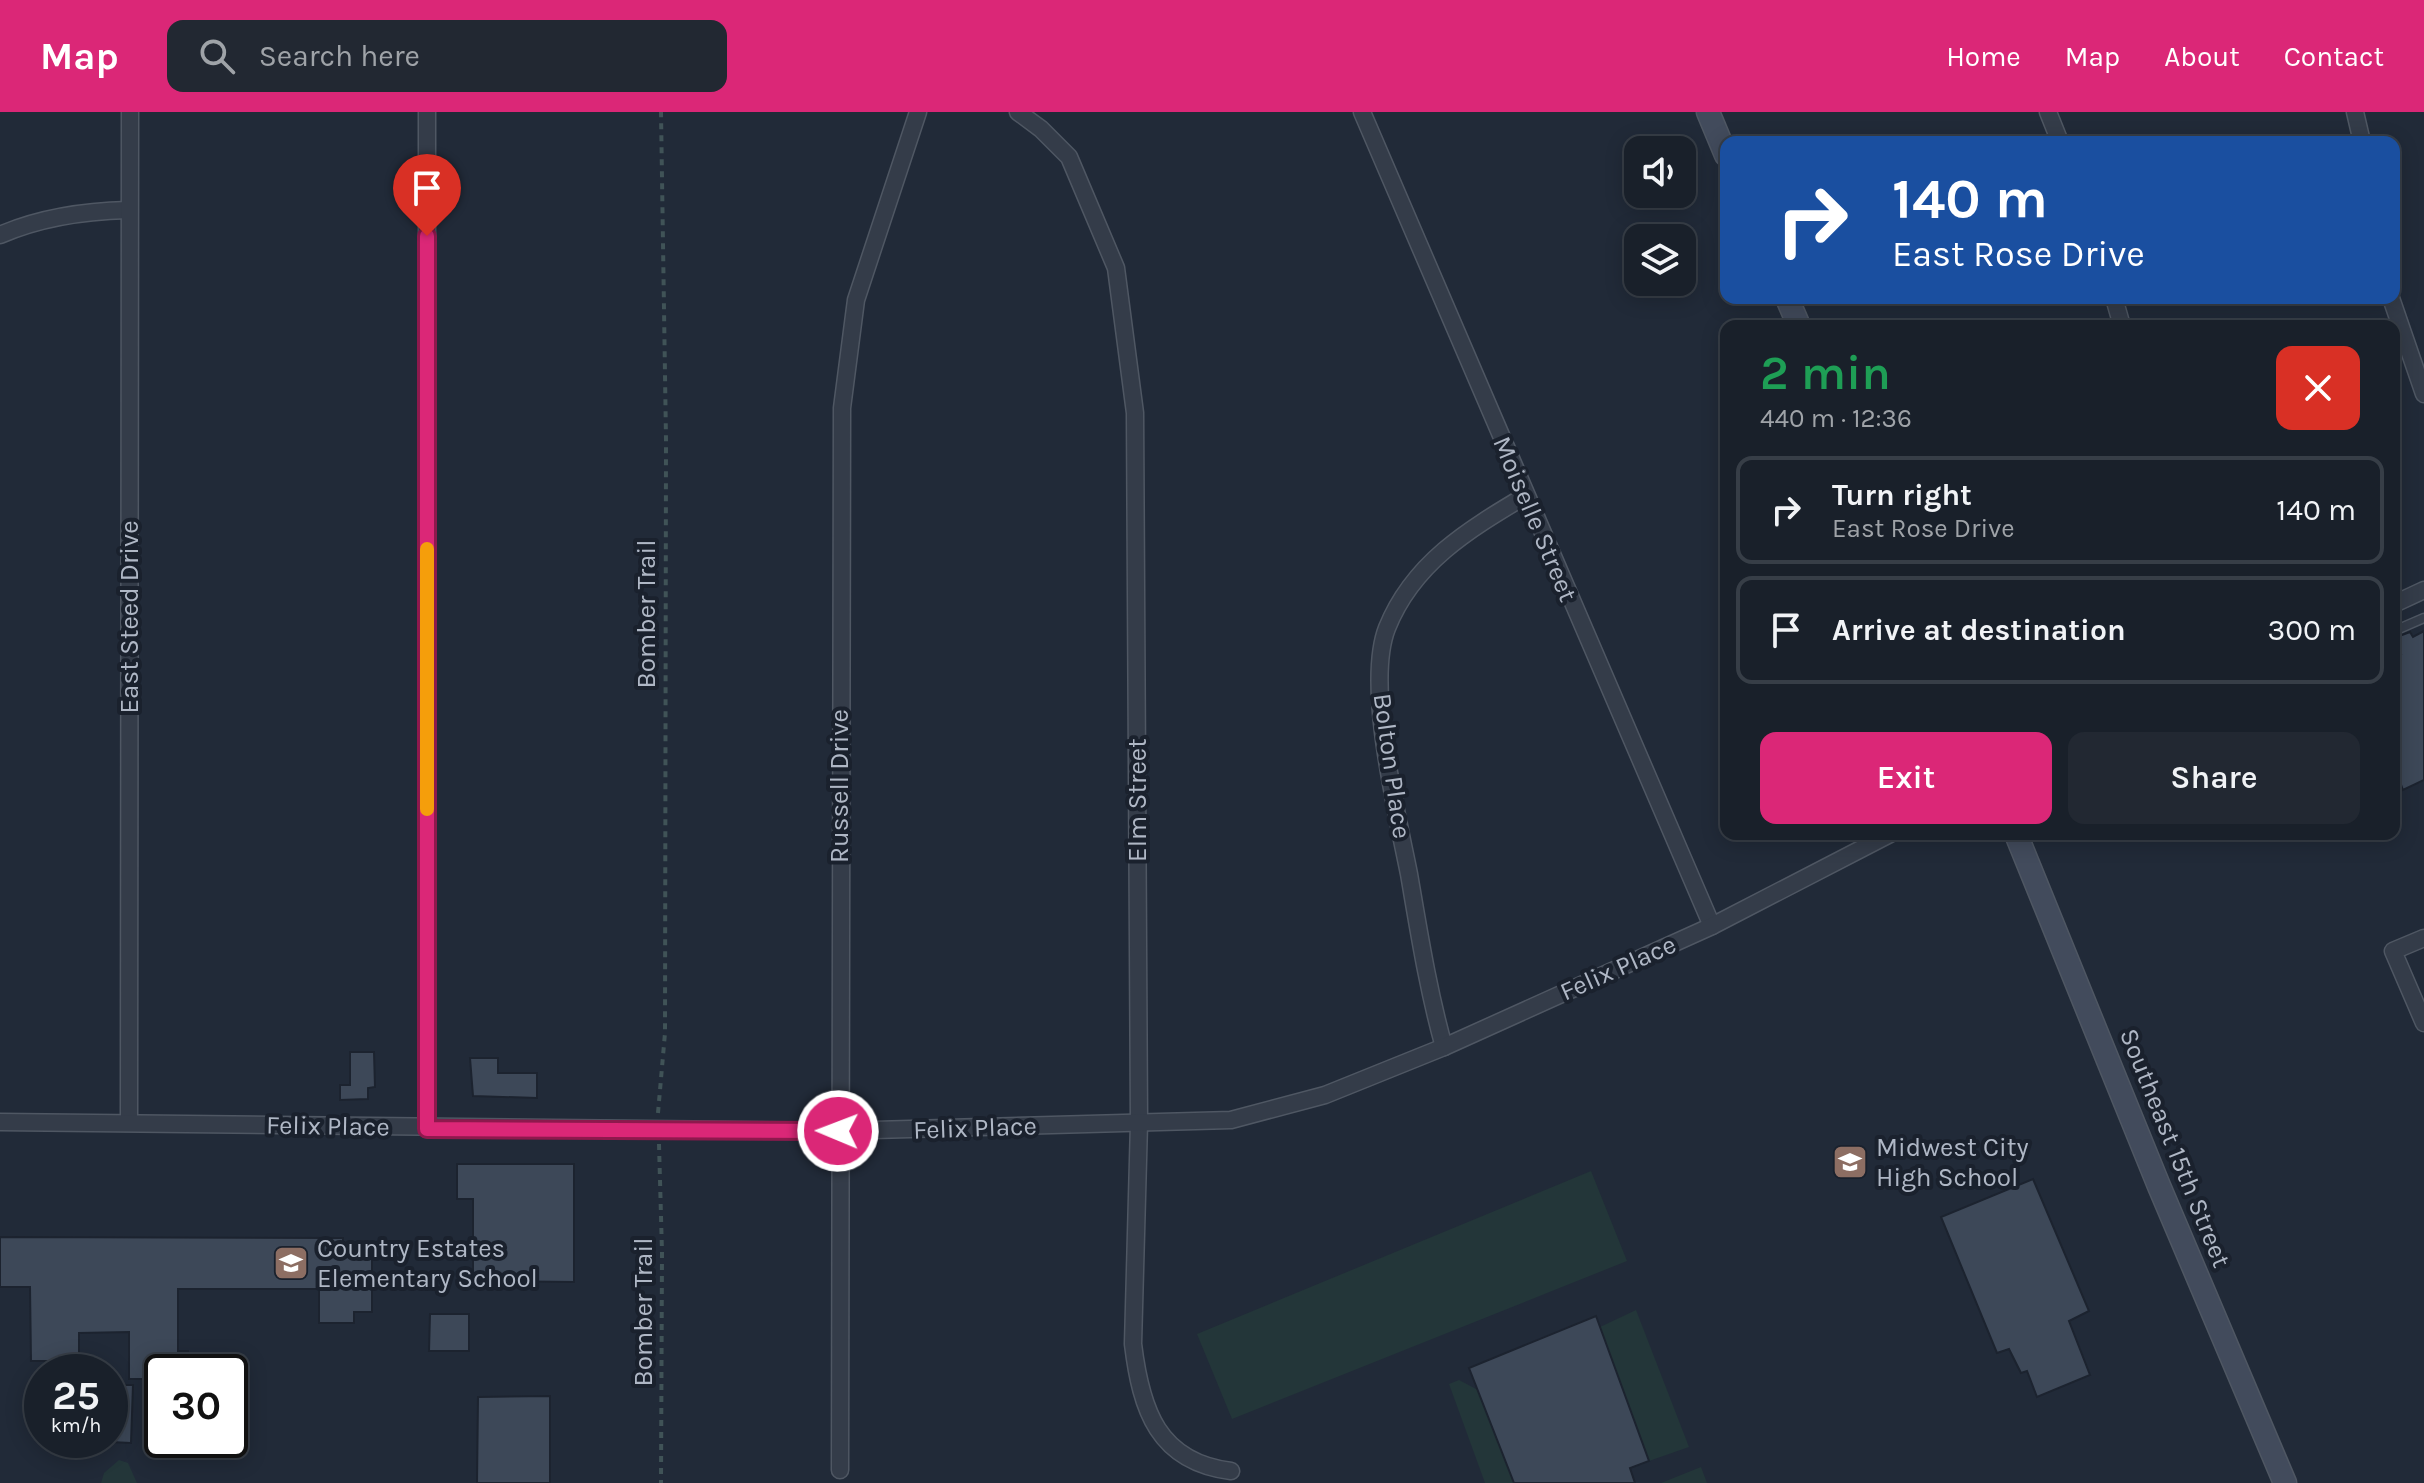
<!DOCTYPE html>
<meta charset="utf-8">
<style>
body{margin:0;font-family:Karla,sans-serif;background:#222832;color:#f1f3f6;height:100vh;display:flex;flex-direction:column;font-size:30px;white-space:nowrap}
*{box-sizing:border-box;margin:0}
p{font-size:26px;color:#9fa3a8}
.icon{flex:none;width:44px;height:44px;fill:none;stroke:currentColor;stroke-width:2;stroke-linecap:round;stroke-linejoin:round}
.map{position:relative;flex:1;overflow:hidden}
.panel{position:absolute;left:1720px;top:208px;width:680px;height:520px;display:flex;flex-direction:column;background:#19202a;border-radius:16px;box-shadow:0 4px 20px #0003,0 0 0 2px #373e47}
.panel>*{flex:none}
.hud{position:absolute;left:1720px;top:24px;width:680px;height:168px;border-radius:16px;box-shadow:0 4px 20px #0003,0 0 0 2px #373e47;background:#1a4fa0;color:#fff;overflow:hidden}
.fabs{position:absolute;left:1624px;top:24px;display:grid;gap:16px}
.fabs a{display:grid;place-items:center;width:72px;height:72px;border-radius:16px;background:#19202a;box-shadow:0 4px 20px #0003,0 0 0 2px #373e47;font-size:40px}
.speed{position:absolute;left:24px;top:1242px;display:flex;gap:16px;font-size:40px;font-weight:700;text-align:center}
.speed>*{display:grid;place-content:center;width:104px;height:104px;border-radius:50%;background:#19202a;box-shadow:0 4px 20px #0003,0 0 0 2px #373e47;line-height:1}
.speed small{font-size:20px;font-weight:400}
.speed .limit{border:4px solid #111;border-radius:12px;background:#fff;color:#111}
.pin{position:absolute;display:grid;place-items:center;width:68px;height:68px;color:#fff;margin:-82px -34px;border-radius:50% 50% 50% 0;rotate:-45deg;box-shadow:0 0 8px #0007}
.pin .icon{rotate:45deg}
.me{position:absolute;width:88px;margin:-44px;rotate:271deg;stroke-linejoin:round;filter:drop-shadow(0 0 6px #0008)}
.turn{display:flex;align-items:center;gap:28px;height:168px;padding:0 40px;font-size:36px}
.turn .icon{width:104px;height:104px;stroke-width:2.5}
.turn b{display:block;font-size:56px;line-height:68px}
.round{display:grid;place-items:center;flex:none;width:84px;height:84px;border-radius:16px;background:#222832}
.headline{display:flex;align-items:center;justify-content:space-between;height:136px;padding:0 40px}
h1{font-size:48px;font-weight:600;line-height:60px;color:#1e9e55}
.cta{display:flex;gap:16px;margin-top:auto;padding:16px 40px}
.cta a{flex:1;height:92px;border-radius:16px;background:#db2777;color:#fff;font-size:32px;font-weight:600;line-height:92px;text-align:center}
.cta a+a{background:#222832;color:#f1f3f6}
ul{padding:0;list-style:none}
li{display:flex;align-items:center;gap:24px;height:108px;margin:0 16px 12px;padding:0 24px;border:4px solid #373e47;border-radius:16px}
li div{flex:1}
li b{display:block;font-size:30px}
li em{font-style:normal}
header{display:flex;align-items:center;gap:48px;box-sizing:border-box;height:112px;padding:0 40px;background:#db2777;color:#fff}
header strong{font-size:38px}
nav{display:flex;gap:44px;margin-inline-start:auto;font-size:28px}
.search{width:560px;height:72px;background:#222832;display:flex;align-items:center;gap:20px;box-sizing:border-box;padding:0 28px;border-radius:16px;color:#9fa3a8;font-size:30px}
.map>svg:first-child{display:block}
.green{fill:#233639}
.building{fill:#3d4858;stroke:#1c232f;stroke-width:2}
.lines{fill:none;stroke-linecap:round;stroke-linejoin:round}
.service-casing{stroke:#4f5763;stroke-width:11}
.minor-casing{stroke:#4f5763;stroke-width:19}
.secondary-casing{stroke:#4f5763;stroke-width:25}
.path{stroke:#405357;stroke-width:4;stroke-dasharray:6 6;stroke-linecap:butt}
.service{stroke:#343c49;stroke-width:8}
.minor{stroke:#343c49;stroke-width:16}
.secondary{stroke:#424b5c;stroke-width:22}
.route-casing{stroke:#8e194d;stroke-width:20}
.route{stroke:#db2777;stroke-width:14}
.slow{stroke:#f59e0b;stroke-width:14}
.labels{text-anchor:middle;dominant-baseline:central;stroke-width:8;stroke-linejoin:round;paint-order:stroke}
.street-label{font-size:26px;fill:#afb7c5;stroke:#1a212d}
.poi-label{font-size:26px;fill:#afb7c5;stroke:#1a212d;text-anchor:start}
</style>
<header>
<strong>Map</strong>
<div class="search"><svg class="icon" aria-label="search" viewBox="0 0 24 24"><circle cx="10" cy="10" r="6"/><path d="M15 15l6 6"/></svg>Search here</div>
<nav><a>Home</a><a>Map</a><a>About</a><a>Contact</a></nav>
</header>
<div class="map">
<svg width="2424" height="1371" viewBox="0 0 2424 1371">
<rect width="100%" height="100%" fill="#212a38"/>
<g class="green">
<polygon points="1591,1059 1627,1149 1232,1307 1197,1222"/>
<polygon points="1636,1198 1689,1335 1649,1349 1600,1215"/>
<polygon points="1459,1268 1478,1278 1514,1371 1485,1371 1449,1272"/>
<polygon points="119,1348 128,1351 137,1371 101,1371 104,1361"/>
<polygon points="1701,1355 1707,1371 1661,1371"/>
</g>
<g class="building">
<polygon points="2424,519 2424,668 2403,678 2400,670 2394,672 2394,545 2401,542 2394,526 2410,520 2413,525"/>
<polygon points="350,940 374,940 375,975 368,976 368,987 340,988 340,973 350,973"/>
<polygon points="470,946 498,946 498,961 537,961 537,986 473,984"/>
<polygon points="457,1052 574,1052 574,1170 473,1169 473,1087 457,1087"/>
<polygon points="2033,1067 2089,1199 2069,1209 2090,1263 2037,1285 2027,1259 2021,1261 2009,1237 1997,1241 1941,1105"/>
<polygon points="0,1125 343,1126 343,1136 372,1136 372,1200 354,1200 354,1211 319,1211 319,1177 178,1177 178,1239 188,1239 188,1260 162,1260 162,1267 129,1267 129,1220 79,1221 79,1249 31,1249 30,1175 0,1175"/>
<polygon points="430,1202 469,1202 469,1239 429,1239"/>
<polygon points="1596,1204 1649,1349 1630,1356 1635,1371 1514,1371 1469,1256"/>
<polygon points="110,1273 133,1273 131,1331 110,1330"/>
<polygon points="550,1284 550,1371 477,1371 478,1285"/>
</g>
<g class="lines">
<g class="service-casing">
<polyline id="service" points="2394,519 2424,506"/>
</g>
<g class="minor-casing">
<g id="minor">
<path d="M1018 0 1041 17 1069 45 1116 156 1135 301 1139 1011 1133 1232C1141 1298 1158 1350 1231 1359"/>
<polyline points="1362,0 1712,814"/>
<polyline points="2048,0 2060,30"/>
<polyline points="2355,0 2362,30"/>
<path d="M0 123C39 106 86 99 128 98"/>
<polyline points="2114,186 2122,214"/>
<polyline points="2391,186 2424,282"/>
<polyline points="2394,492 2424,478"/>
<polyline points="2424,826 2393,839 2424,911"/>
<path d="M1444 935C1428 878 1419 820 1409 762 1397 701 1365 572 1387 516 1413 451 1468 418 1525 384"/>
<polyline points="129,1009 130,0"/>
<polyline points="0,1010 838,1019 1231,1008 1325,983 1444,935 1712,814 1890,722"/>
<polyline points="427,1017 427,0"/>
<polyline points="840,1358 842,296 856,188 918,0"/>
</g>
</g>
<g class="secondary-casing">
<g id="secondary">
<polyline points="1708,0 1726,43"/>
<polyline points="1787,186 1799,214"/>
<polyline points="2016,722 2159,1074 2285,1371"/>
</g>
</g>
<g class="path">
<polyline points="658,1001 665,921 666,328 661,0"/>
<polyline points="659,1032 662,1140 661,1371"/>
</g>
<use href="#service" class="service"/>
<use href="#minor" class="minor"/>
<use href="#secondary" class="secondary"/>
</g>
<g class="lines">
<g class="route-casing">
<polyline id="route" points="427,124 427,1017 838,1019"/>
</g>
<use href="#route" class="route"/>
<polyline class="slow" points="427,437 427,697"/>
</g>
<defs>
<g id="school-square" transform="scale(1.8)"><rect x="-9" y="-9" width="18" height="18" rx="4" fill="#8d6e63" stroke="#1a212d"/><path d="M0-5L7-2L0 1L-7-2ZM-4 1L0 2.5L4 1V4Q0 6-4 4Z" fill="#fff"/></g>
</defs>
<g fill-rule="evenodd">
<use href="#school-square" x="1850" y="1050"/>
<use href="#school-square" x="291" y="1151"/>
</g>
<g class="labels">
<g class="street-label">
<text transform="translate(1535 407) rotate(67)">Moiselle Street</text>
<text transform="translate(646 502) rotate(-90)">Bomber Trail</text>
<text transform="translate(129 505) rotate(-90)">East Steed Drive</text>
<text transform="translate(1392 654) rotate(82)">Bolton Place</text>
<text transform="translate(839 674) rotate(-90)">Russell Drive</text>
<text transform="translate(1137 688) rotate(-90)">Elm Street</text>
<text transform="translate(1618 856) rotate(-24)">Felix Place</text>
<text transform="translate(328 1014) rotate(1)">Felix Place</text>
<text transform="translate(975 1016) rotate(-2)">Felix Place</text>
<text transform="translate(2175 1036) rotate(68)">Southeast 15th Street</text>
<text transform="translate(643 1200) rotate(-90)">Bomber Trail</text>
</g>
<g class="poi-label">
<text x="1876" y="1035">Midwest City<tspan x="1876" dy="30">High School</tspan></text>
<text x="317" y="1136">Country Estates<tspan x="317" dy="30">Elementary School</tspan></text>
</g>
</g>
</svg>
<div class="fabs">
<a><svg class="icon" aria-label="sound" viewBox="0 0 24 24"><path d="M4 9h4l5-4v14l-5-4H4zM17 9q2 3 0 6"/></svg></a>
<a><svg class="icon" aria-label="layers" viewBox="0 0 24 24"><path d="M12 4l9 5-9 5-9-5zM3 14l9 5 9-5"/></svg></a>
</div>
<div class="speed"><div>25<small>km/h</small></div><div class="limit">30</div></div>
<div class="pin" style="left:427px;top:124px;background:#d93025"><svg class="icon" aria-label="arrive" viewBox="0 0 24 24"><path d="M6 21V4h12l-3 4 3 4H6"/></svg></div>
<svg class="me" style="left:838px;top:1019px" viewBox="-20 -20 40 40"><circle r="17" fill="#db2777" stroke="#fff" stroke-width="3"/><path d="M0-11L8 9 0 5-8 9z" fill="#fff"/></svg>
<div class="hud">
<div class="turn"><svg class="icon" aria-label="right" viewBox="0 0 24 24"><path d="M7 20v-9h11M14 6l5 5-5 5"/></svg><div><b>140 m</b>East Rose Drive</div></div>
</div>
<section class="panel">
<div class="headline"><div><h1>2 min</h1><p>440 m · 12:36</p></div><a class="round" style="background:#d93025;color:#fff"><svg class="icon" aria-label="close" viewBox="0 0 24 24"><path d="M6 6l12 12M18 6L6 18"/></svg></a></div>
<ul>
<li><svg class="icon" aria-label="right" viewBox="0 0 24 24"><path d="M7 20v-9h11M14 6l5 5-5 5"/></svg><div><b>Turn right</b><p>East Rose Drive</p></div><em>140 m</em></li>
<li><svg class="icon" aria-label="arrive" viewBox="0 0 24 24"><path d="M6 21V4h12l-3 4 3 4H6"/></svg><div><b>Arrive at destination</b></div><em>300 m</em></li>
</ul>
<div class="cta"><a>Exit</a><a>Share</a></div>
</section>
</div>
